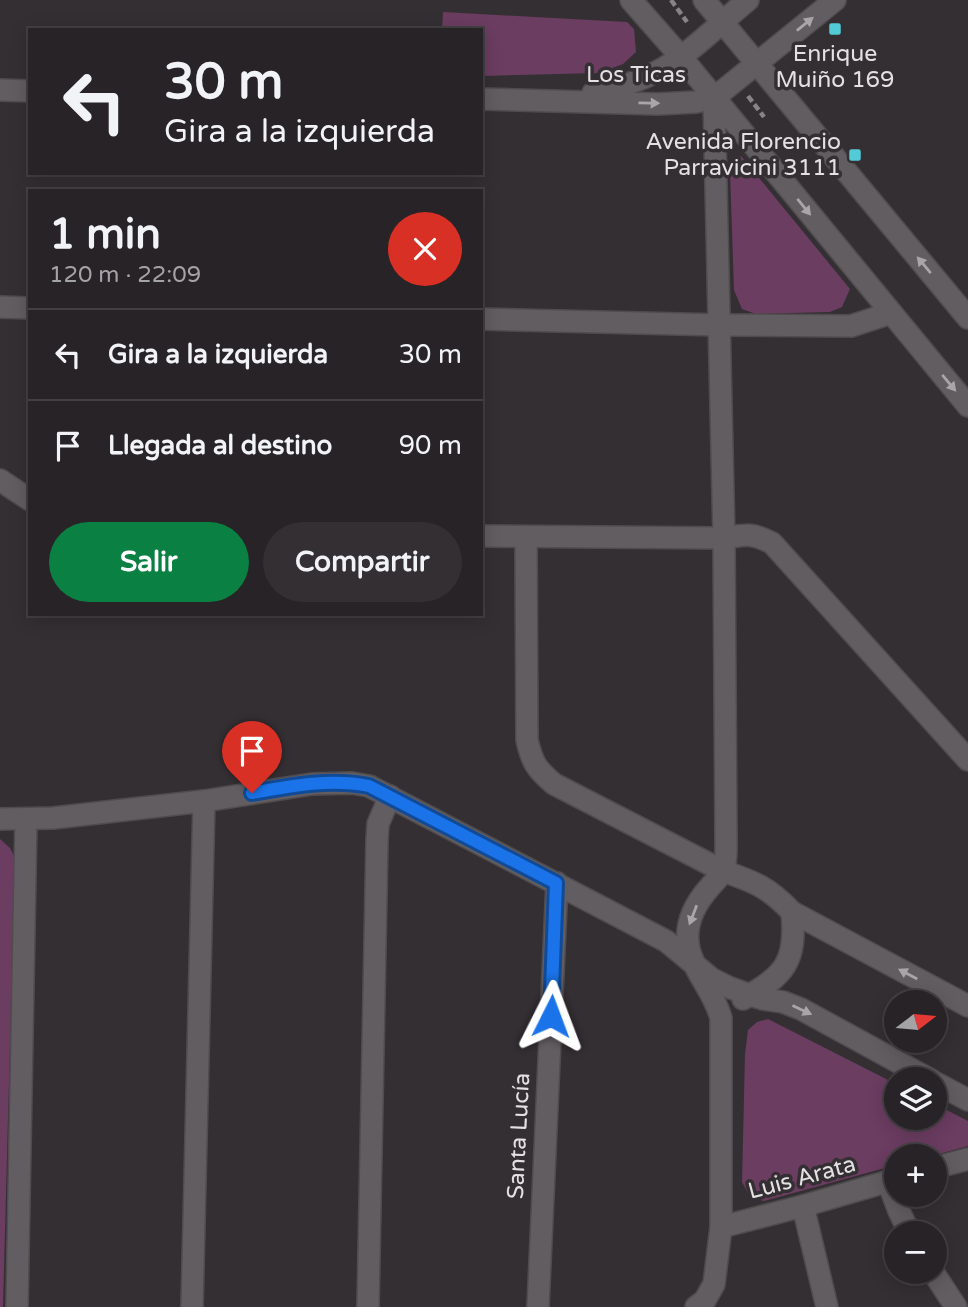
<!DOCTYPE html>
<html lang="es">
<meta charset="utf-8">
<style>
body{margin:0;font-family:"Varela Round",sans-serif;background:#332f32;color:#f1f3f6;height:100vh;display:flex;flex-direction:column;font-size:26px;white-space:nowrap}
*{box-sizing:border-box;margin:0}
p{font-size:23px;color:#a4a4a7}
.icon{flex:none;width:38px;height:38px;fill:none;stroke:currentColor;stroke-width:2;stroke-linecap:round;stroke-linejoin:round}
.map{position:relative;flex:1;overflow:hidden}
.drawer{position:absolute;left:28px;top:189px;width:455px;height:427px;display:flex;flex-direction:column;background:#272326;border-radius:0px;box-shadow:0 4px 18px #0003,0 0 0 2px #434043}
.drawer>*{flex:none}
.top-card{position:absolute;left:28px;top:28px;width:455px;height:147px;border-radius:0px;box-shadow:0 4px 18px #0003,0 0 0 2px #434043;background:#272326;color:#f1f3f6;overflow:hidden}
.needle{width:46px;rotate:74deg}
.controls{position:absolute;left:884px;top:990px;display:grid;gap:14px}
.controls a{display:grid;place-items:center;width:63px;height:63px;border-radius:50%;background:#272326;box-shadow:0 4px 18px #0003,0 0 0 2px #434043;font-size:35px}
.pin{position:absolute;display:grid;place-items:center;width:60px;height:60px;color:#fff;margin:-72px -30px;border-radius:50% 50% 50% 0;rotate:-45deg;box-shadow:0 0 7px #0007}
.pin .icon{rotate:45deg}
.me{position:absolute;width:77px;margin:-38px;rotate:3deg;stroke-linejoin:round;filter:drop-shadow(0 0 5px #0008)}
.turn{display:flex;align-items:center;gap:24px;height:147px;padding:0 21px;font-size:32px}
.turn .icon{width:91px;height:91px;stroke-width:2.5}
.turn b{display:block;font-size:49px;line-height:60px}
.round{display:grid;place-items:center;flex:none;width:74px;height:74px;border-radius:37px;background:#332f32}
.headline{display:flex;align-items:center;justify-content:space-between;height:119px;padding:0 21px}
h1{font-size:42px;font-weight:700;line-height:52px}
.action{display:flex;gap:14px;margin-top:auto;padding:14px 21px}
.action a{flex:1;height:80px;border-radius:42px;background:#0b8043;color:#fff;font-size:28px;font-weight:700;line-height:80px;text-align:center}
.action a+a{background:#332f32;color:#f1f3f6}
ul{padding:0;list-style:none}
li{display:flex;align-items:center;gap:21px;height:91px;padding:0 21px;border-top:2px solid #434043}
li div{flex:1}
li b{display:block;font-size:26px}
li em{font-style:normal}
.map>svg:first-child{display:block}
.green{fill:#6b3d61}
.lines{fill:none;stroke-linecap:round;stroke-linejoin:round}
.street-casing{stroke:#504c4e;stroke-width:24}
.secondary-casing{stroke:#504c4e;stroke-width:24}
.path{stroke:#878386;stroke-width:4.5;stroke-dasharray:7 3.5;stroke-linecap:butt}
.street{stroke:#625d61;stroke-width:21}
.secondary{stroke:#625d61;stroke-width:21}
.oneway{fill:#aaa6a8}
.route-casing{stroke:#114b97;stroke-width:18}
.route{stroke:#1a73e8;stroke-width:12}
.poi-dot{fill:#52cbd7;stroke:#342f33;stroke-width:2.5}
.labels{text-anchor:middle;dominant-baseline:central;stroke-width:7;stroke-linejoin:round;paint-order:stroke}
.poi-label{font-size:23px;fill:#e4e1e3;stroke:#342f33}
.street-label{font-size:23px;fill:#e4e1e3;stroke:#342f33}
</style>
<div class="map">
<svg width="968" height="1307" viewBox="0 0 968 1307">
<rect width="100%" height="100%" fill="#342f33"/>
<g class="green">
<polygon points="443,12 627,22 634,29 636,52 623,64 599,73 481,76 481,30 442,30"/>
<polygon points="741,156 850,289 842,307 830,312 756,314 742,309 734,290 730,171"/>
<polygon points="0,839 10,848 15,858 3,1307 0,1307"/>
<polygon points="768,1019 896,1084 896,1118 934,1118 935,1104 968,1121 968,1146 928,1157 896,1157 896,1165 764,1201 750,1197 742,1182 745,1054 748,1030 757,1022"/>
</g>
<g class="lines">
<g class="street-casing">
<g id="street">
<polyline points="0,90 30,91"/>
<path d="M593 93C624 87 657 75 682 56 705 39 726 18 748 0"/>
<polyline points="481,99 658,104 696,102 714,98 835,0"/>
<polyline points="0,307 30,308"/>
<polyline points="481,319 720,325 851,326 891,313"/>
<polyline points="0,480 30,500"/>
<path d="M481 536 724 538C747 535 750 532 772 543L968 760"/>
<path d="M526 537 527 740C532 762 536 769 554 784L723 871C755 882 768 887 792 912L968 1006"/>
<polyline points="0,819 53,818 204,801 312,784 352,783 369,786 666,941 712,979 728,987 750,995 763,999 783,1002 801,1009 931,1080"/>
<path d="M743 999C785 975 797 962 792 912"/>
<polyline points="934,1082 968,1100"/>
<polyline points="934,1168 968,1159"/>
<polyline points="888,1182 899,1211 910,1234"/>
<polyline points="803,1206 827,1307"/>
<polyline points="721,1227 803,1206 896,1179"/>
<polyline points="933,1272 956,1307"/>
<polyline points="17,1307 26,819"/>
<polyline points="192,1307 204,801"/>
<polyline points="368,1307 377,840 378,824 390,796"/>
<polyline points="538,1307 557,883"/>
<path d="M696 1307 705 1300 714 1284 721 1227V1018C714 992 695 974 689 949 684 926 694 905 709 888 713 883 720 877 723 871 727 862 726 848 726 838L724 538 714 98"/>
</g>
</g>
<g class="secondary-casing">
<g id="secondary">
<polyline points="631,0 681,57 968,406"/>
<polyline points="704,0 968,318"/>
</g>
</g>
<g class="path">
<polyline points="671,0 687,22"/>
<polyline points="748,96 764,117"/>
</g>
<use href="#street" class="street"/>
<use href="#secondary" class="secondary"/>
</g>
<defs><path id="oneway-solid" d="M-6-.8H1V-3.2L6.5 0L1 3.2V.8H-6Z" transform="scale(1.75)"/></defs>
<g class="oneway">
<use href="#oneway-solid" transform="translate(805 24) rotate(-39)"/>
<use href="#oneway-solid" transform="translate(649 103) rotate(1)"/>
<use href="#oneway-solid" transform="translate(804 207) rotate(51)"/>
<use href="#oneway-solid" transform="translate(924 265) rotate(-130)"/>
<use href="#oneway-solid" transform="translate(949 383) rotate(50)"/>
<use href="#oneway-solid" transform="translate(693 915) rotate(111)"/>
<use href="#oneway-solid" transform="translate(908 974) rotate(-152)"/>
<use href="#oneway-solid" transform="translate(802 1010) rotate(25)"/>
</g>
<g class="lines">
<g class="route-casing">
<path id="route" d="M252 793C290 786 331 778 369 786L556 883 551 1016"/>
</g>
<use href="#route" class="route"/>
</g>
<g class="poi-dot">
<rect x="828" y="22" width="14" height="14" rx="3.5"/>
<rect x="848" y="148" width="14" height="14" rx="3.5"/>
</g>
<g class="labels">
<g class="poi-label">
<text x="835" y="54">Enrique<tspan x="835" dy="26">Muiño 169</tspan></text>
<text x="841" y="142" text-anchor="end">Avenida Florencio<tspan x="841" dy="26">Parravicini 3111</tspan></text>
</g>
<g class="street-label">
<text x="636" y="75">Los Ticas</text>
<text transform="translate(519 1136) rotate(-87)">Santa Lucía</text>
<text transform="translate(802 1178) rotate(-15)">Luis Arata</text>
</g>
</g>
</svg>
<div class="controls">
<a><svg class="needle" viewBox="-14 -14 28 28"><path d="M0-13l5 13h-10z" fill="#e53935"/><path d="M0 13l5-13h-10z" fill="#a4a4a7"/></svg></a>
<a><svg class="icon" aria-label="layers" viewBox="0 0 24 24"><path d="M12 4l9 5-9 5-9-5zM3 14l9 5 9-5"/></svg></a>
<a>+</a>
<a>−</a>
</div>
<div class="pin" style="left:252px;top:793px;background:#d93025"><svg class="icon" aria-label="arrive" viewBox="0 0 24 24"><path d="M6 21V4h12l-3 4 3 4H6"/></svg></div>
<svg class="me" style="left:551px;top:1016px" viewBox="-20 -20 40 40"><path d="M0-17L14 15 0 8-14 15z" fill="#1a73e8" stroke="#fff" stroke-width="4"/></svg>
<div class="top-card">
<div class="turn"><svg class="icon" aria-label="left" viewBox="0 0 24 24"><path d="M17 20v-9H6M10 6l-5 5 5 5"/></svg><div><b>30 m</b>Gira a la izquierda</div></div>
</div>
<section class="drawer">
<div class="headline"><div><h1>1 min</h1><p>120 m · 22:09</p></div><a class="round" style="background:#d93025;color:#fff"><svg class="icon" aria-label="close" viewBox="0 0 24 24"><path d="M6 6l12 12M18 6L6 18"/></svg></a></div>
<ul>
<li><svg class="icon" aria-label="left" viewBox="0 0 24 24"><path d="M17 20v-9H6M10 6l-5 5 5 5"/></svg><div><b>Gira a la izquierda</b></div><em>30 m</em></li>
<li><svg class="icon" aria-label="arrive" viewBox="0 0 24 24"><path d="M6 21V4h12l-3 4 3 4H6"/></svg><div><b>Llegada al destino</b></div><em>90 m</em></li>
</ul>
<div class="action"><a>Salir</a><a>Compartir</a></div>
</section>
</div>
